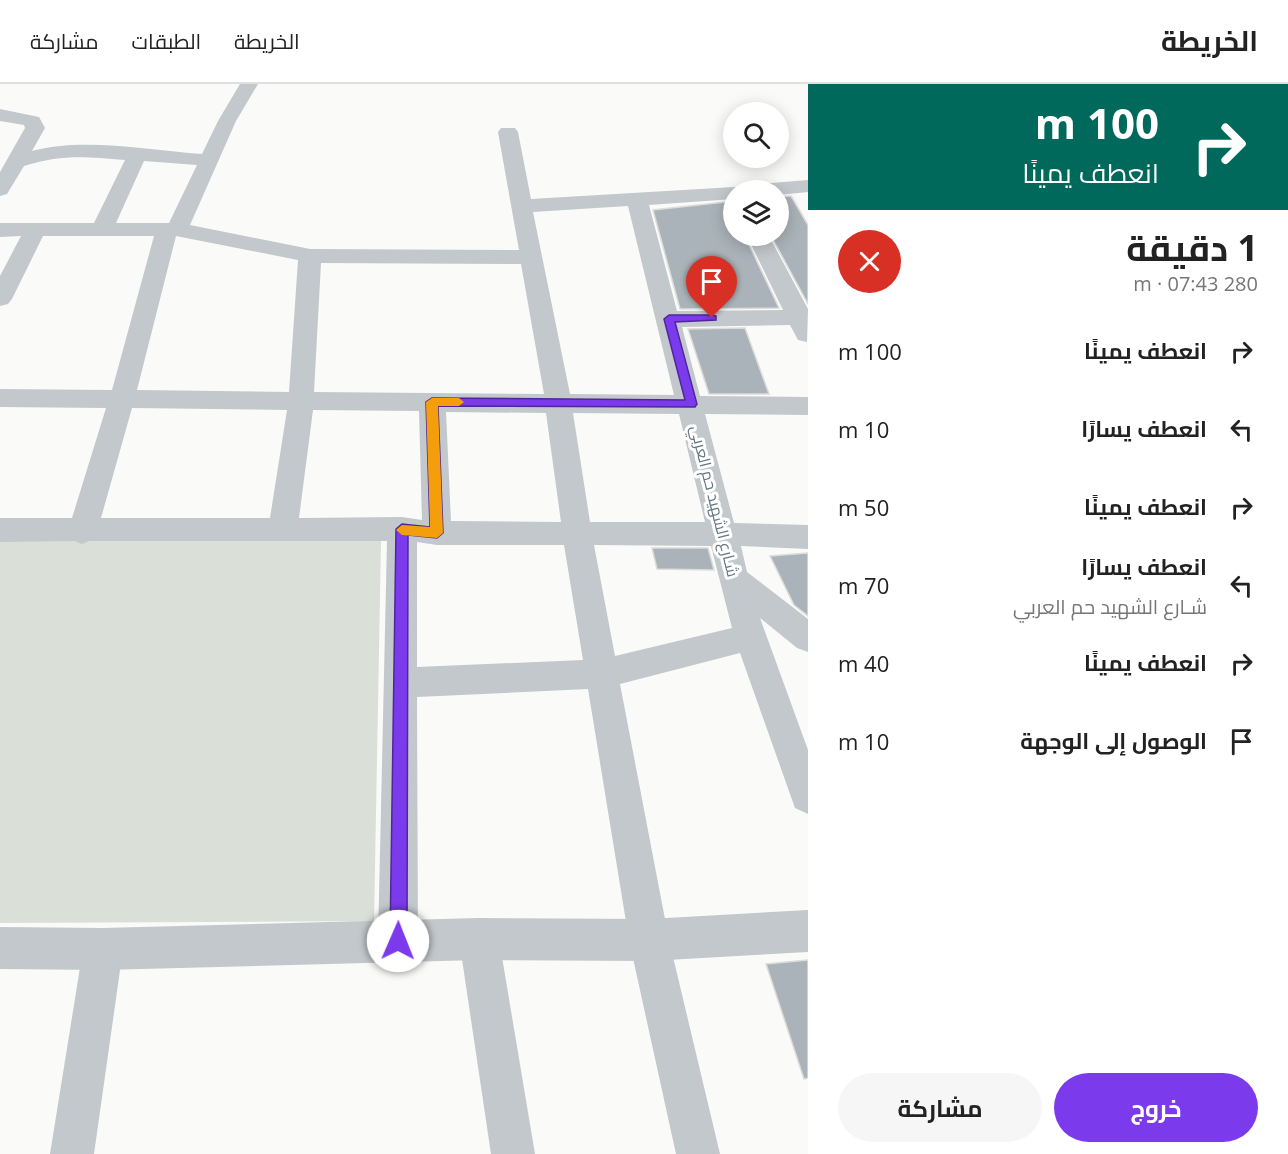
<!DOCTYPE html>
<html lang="ar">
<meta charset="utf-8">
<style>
body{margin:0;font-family:"Open Sans",Cairo,sans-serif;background:#f6f6f6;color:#222;direction:rtl;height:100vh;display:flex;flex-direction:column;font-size:22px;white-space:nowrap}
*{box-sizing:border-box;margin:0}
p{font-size:20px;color:#767676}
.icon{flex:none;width:33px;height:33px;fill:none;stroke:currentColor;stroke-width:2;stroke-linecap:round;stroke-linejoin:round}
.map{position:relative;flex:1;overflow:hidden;direction:ltr}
.panel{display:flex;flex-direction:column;background:#fff;width:480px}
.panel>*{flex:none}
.hud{background:#00695c;color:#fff;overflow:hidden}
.buttons{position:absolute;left:723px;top:18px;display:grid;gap:12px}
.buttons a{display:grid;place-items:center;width:66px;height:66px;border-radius:50%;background:#fff;box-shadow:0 3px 15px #0003;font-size:30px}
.pin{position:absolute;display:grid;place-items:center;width:51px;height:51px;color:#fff;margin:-62px -26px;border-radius:50% 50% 50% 0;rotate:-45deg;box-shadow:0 0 6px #0007}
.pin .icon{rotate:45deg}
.me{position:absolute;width:66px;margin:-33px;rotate:1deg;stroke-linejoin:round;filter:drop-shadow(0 0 4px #0008)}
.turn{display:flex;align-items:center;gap:21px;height:126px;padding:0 30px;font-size:27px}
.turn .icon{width:78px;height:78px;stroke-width:2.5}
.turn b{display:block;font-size:42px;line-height:51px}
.round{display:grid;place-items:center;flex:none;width:63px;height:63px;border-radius:32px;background:#f6f6f6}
.head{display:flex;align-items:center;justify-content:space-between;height:102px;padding:0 30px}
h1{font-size:36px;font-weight:700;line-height:45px}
.action{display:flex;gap:12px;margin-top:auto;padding:12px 30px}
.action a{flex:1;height:69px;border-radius:36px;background:#7c3aed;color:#fff;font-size:24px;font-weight:700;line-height:69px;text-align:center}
.action a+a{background:#f6f6f6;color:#222}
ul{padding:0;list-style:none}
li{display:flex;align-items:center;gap:18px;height:78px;padding:0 30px}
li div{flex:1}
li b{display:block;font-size:22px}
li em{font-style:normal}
header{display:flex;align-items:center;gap:36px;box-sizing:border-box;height:84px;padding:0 30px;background:#fff;border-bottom:2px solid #e0e0e0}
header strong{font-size:28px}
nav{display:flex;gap:33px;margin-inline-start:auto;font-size:21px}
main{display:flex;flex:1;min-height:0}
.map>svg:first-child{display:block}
.green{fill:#dadfd7}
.building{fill:#aab3b9;stroke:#dcdcda;stroke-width:1.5}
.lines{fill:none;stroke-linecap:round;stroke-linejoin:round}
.minor{fill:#c3c8cc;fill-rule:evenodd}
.tertiary{fill:#c3c8cc;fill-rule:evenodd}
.route{fill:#7c3aed;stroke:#51269a;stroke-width:1.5}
.slow{fill:#f59e0b}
.labels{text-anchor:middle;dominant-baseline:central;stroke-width:6;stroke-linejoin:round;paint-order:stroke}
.street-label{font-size:16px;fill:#657683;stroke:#fff}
</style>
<header>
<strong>الخريطة</strong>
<nav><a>الخريطة</a><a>الطبقات</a><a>مشاركة</a></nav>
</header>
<main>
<section class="panel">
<div class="hud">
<div class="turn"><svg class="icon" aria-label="right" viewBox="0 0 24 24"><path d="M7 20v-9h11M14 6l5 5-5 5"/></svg><div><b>100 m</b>انعطف يمينًا</div></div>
</div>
<div class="head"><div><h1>1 دقيقة</h1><p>280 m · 07:43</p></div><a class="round" style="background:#d93025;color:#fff"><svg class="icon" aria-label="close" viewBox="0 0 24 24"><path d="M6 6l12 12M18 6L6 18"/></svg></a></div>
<ul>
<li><svg class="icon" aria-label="right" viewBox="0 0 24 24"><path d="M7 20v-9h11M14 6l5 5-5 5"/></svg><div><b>انعطف يمينًا</b></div><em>100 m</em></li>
<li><svg class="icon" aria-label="left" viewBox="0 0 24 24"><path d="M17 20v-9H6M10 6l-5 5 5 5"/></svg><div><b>انعطف يسارًا</b></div><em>10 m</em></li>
<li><svg class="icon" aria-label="right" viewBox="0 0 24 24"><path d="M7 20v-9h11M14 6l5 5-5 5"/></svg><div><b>انعطف يمينًا</b></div><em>50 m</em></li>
<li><svg class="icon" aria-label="left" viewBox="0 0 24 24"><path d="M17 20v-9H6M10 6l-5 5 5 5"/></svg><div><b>انعطف يسارًا</b><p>شـارع الشهيد حم العربي</p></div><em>70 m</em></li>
<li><svg class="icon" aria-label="right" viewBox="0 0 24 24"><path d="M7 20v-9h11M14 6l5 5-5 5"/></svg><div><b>انعطف يمينًا</b></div><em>40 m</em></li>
<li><svg class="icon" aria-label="arrive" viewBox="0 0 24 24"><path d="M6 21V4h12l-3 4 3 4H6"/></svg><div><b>الوصول إلى الوجهة</b></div><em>10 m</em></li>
</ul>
<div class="action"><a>خروج</a><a>مشاركة</a></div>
</section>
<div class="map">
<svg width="808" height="1070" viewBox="0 0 808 1070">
<rect width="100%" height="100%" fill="#fafaf8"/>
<polygon class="green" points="0,456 381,457 374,837 0,839"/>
<g class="building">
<polygon points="791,112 808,141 808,220 771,152 778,152 778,113"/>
<polygon points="734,117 734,152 745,152 779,224 680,225 653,126"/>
<polygon points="745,244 769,310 709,310 688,245"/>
<polygon points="652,464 708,464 714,486 657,485"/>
<polygon points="808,469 808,532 794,521 770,472"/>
<polygon points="808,876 808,994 804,995 766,880"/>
</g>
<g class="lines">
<g class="minor">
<path d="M240 0H258L236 37 190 141 310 165 519 166 498 48 501 44H515L518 48 531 115 734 103 741 105 743 106H734V115L649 121 677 227 783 226 747 152H769L808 225 807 258 798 256 790 241 682 243 700 312 808 313V331L705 330 734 439 808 441V465L741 462 747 488 808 535V568L797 564 760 534 808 666V730L795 724 740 569 620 600 669 856 720 1070H676L629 856 588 605 417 613 418 857 412 871 398 877 384 871 378 857 387 457H89L82 460 75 457 0 458V434H72L106 324 0 323V305L112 306 154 152H43L12 215 8 220 0 222V192L21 152 0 153V139H94L125 76C84 73 64 70 24 82L7 110 0 112V88L25 44 24 41 0 37V25L39 33 45 44 32 67C81 53 150 66 202 70L218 37ZM144 77 197 81 169 139H116ZM628 122 674 311 570 310 533 128ZM176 152 298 176 289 308 137 306ZM321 179 521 180 544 310 314 308ZM132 324 287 326 270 434H101ZM313 326 419 327 422 436 402 433 299 434ZM446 328 546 329 561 438 451 437ZM573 329 679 330 705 438H590ZM417 458 437 461H564L583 576 417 583ZM594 461 711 462 732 544 615 572Z"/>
<polygon points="808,96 808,108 778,111 778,106 750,106 753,102 760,100"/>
<polygon points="479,835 493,841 499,855 535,1070 491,1070 459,855 465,841"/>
<polygon points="103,845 117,851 123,865 94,1070 50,1070 83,865 89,851"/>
</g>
<polygon class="tertiary" points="808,826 808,868 649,877 479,876 103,886 0,885 0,843 103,844 479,834 649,835"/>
</g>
<polygon class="route" points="712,231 716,232 716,236 675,238 697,320 695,323 438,322 443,449 437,454 408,451 407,857 404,863 398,865 392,863 390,857 396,445 402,440 430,443 426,318 432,314 685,316 664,235 669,231"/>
<polygon class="slow" points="432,314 459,314 464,318 459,322 438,322 443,449 437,454 402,451 396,446 402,441 430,443 426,318"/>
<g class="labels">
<g class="street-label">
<text transform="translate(715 417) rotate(76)">شـارع الشهيد حم العربي</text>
</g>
</g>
</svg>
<div class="buttons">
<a><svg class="icon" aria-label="search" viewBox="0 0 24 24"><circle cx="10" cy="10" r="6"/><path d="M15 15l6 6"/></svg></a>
<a><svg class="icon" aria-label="layers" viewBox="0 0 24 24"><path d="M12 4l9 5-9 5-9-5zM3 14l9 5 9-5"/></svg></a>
</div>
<div class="pin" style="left:712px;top:234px;background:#d93025"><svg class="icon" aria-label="arrive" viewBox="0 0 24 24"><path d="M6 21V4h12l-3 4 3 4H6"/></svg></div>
<svg class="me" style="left:398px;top:857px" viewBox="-20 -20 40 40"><circle r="19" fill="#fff"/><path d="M0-13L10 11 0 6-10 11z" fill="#7c3aed"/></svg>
</div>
</main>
